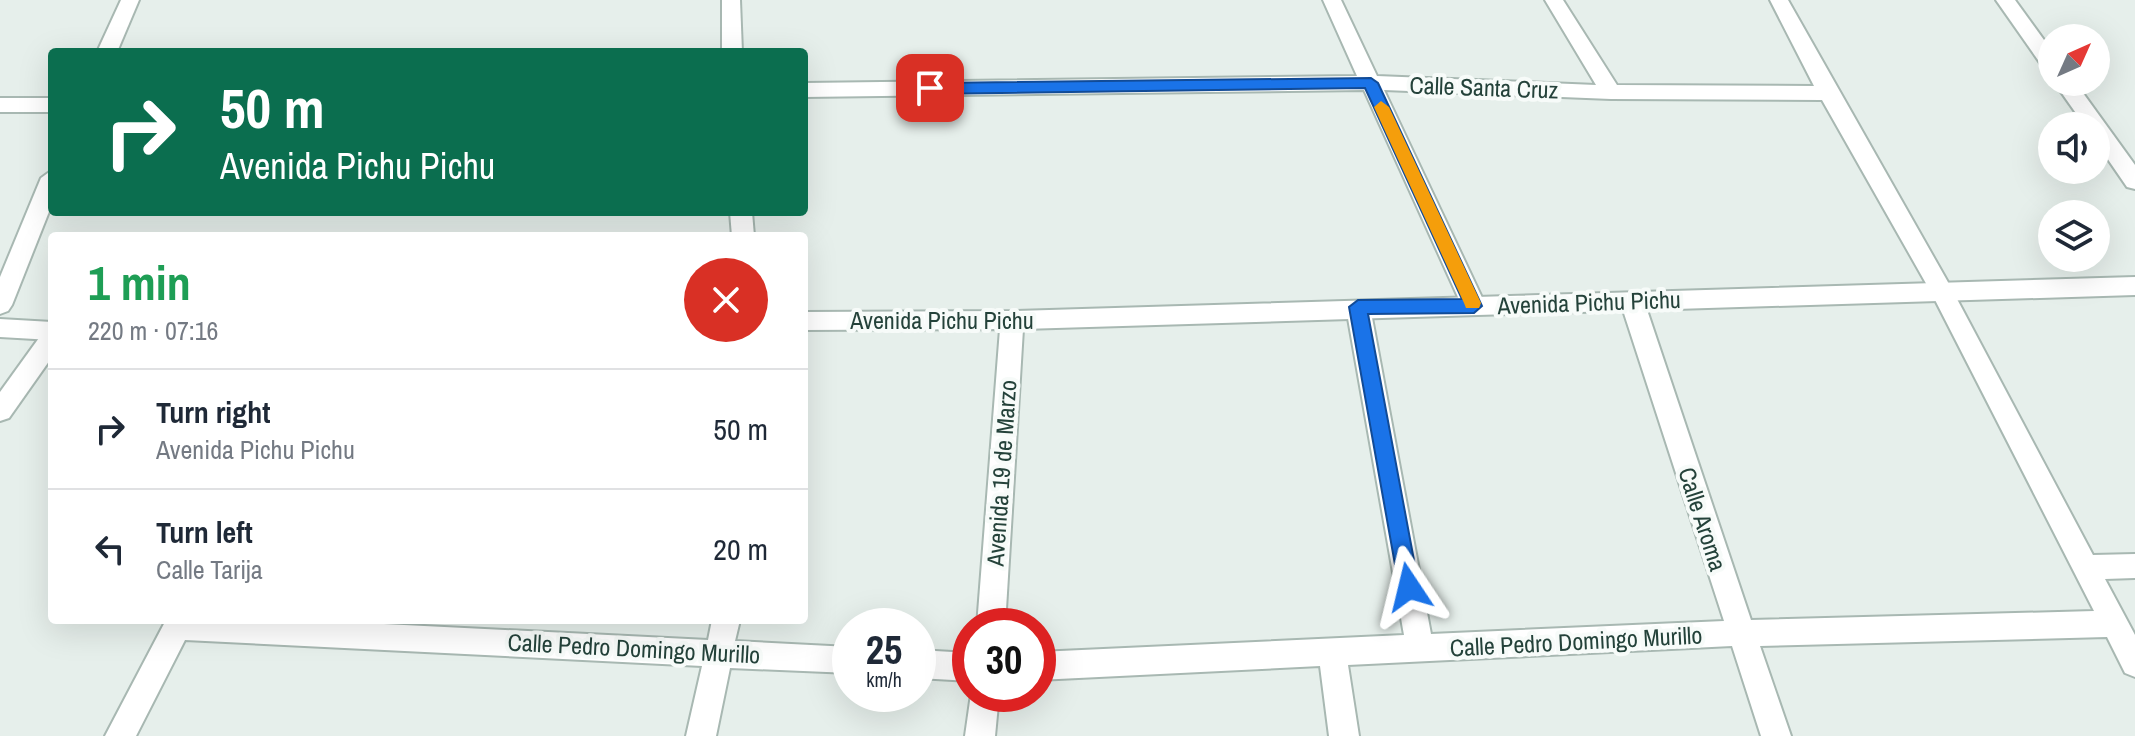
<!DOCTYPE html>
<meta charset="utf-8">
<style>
body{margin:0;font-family:"Archivo Narrow",sans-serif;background:#f2f2f3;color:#1f2937;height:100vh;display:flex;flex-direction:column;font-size:30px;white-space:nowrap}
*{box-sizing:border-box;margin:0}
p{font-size:26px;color:#747a83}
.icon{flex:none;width:44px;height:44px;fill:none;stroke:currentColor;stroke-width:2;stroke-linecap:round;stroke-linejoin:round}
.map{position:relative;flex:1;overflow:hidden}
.details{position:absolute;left:48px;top:232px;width:760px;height:392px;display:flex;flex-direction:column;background:#fff;border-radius:8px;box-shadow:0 8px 32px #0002}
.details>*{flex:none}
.guide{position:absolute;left:48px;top:48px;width:760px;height:168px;border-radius:8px;box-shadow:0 8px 32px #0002;background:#0b6e4f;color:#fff;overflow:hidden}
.needle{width:52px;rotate:45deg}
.buttons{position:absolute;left:2038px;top:24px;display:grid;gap:16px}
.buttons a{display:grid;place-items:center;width:72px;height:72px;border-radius:50%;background:#fff;box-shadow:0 8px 32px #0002;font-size:40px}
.speed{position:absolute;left:832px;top:608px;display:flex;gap:16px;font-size:40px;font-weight:700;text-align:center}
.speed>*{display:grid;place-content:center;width:104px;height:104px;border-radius:50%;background:#fff;box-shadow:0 8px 32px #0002;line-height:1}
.speed small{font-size:20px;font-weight:400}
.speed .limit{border:12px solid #d22;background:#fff;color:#111}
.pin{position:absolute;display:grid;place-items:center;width:68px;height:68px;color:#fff;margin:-34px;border-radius:16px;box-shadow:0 4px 12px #0006}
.me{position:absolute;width:88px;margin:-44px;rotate:350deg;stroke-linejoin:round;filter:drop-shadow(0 0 6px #0008)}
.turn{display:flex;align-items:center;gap:28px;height:168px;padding:0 40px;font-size:36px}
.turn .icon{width:104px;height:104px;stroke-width:2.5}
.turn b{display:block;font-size:56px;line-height:68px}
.round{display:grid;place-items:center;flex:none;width:84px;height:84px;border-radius:42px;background:#f2f2f3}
.summary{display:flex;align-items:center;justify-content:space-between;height:136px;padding:0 40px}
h1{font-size:48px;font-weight:700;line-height:60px;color:#1e9e55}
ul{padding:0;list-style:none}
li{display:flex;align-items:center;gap:24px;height:120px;padding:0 40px;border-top:2px solid #e0e1e3}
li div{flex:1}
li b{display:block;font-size:30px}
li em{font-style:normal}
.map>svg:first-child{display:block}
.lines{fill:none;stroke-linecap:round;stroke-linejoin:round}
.minor-casing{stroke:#a8b8b2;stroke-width:4}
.tertiary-casing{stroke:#a8b8b2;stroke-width:4}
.minor{fill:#fff;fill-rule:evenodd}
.tertiary{fill:#fff;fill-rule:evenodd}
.route{fill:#1a73e8;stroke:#114b97;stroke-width:2}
.slow{fill:#f59e0b}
.labels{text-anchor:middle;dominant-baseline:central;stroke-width:8;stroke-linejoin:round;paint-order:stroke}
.street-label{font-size:24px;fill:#24423a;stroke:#f7fbf9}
</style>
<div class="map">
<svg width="2135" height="736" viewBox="0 0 2135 736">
<rect width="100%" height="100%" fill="#e6efeb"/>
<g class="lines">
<g class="minor-casing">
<g id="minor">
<polygon points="121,0 139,0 117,52 97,52"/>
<polygon points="722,0 740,0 742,52 722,52"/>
<polygon points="1323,0 1341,0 1377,76 1596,85 1545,0 1563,0 1617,85 1814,86 1770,0 1788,0 1949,284 2093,555 2135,554 2135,578 2105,579 2135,635 2135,677 2125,673 2107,637 1760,646 1791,736 1761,736 1732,646 1348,665 1359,736 1329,736 1320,666 1038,680 1038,652 1404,635 1346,307 1350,301 1366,301 1370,307 1431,634 1724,621 1620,301 1624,295 1640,295 1644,301 1751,620 2094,611 1932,294 1822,100 1611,99 1384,90 1486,306 1482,312 1466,312 1462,306 1364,90 804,97 804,83 1357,76"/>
<polygon points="1996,0 2015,0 2052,51 2052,72 2045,70"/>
<polygon points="2054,82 2075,82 2135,165 2135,189 2127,187 2096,142 2096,126 2085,126"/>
<rect x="0" y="98" width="52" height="14"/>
<polygon points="52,170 52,204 12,305 8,311 0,314 0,277 41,178"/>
<polygon points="730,212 752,212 754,236 732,236"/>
<polygon points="52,329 52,357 9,418 0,421 0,392 44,331"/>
<polygon points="166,620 303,620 708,640 712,620 740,620 735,641 850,647 850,673 730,668 716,736 686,736 702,666 185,640 136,736 105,736"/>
<polygon points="918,650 970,653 970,681 918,678"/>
</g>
</g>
<g class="tertiary-casing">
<g id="tertiary">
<polygon points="2135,277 2135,295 1023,329 1005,626 977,626 1000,329 804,330 804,312 1012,311"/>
<polygon points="0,319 52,322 52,340 0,337"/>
<polygon points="971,694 999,694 995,736 965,736"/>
</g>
</g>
<use href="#minor" class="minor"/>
<use href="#tertiary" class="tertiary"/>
</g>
<polygon class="route" points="1371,78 1378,83 1482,306 1474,313 1368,314 1419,587 1416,593 1409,596 1402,593 1399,587 1349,307 1358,300 1462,299 1365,88 930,94 922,88 930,83"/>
<polygon class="slow" points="1381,101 1389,107 1481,303 1479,308 1466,308 1464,303 1374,107"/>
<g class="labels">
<g class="street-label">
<text transform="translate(1484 87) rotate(2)">Calle Santa Cruz</text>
<text transform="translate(1589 302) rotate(-2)">Avenida Pichu Pichu</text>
<text x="942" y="320">Avenida Pichu Pichu</text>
<text transform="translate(1001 473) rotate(-86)">Avenida 19 de Marzo</text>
<text transform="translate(1703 519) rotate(72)">Calle Aroma</text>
<text transform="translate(1576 641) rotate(-3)">Calle Pedro Domingo Murillo</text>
<text transform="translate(634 648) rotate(3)">Calle Pedro Domingo Murillo</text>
</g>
</g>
</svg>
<div class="buttons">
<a><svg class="needle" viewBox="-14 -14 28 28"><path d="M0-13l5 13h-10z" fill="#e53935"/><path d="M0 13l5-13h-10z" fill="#747a83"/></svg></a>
<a><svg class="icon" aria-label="sound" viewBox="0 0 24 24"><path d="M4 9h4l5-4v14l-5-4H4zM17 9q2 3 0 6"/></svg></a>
<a><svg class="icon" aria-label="layers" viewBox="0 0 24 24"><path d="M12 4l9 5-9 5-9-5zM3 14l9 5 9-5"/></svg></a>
</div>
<div class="speed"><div>25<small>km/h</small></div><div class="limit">30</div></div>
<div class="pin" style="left:930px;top:88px;background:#d93025"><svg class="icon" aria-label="arrive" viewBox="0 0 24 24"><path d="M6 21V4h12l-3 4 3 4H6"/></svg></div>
<svg class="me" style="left:1409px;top:587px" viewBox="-20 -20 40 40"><path d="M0-17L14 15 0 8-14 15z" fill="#1a73e8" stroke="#fff" stroke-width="4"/></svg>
<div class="guide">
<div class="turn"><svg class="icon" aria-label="right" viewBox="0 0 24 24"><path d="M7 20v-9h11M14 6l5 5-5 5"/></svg><div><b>50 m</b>Avenida Pichu Pichu</div></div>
</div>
<section class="details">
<div class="summary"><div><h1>1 min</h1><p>220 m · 07:16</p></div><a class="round" style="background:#d93025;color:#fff"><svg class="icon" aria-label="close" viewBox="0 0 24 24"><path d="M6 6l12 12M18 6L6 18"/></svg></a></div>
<ul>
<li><svg class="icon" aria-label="right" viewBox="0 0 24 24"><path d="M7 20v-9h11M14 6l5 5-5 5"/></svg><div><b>Turn right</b><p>Avenida Pichu Pichu</p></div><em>50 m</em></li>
<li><svg class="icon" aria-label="left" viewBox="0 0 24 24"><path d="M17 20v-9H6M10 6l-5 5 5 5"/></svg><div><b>Turn left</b><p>Calle Tarija</p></div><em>20 m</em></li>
</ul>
</section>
</div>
